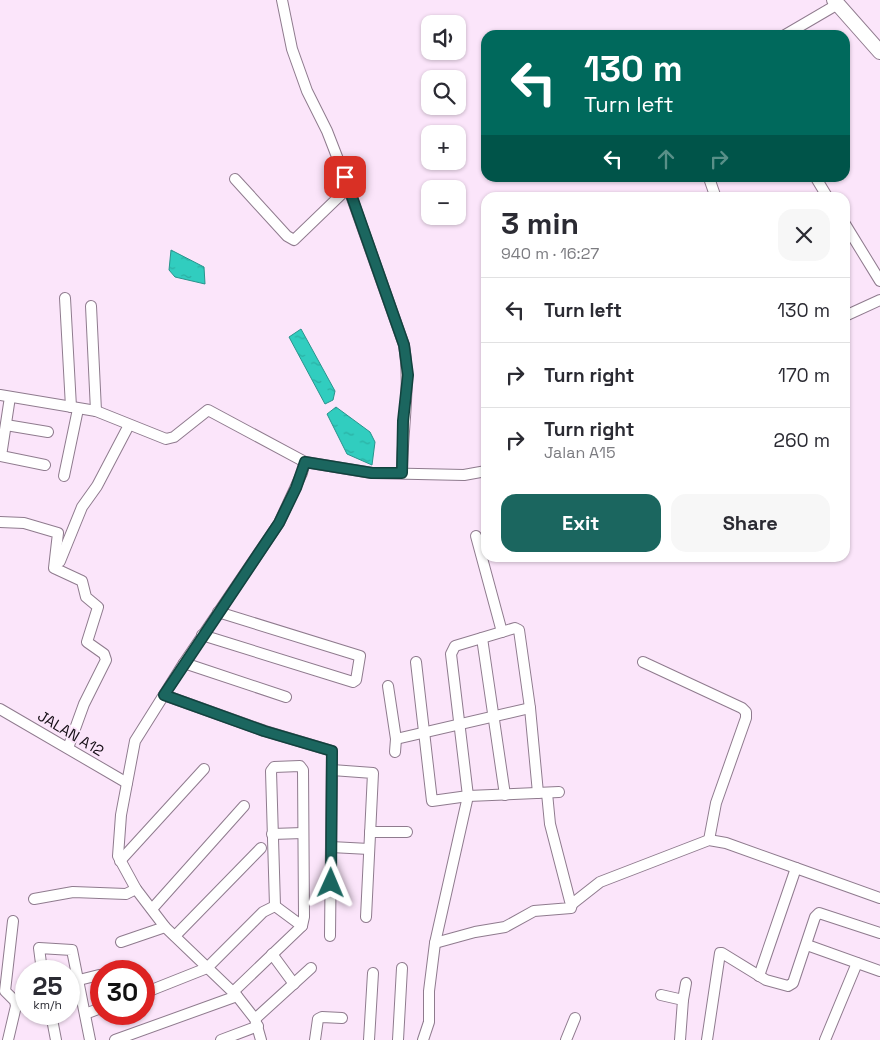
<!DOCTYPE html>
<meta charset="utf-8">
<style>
body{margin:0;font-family:"Space Grotesk",sans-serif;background:#f7f7f7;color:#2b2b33;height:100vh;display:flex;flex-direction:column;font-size:19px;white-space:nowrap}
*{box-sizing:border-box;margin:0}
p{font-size:16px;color:#7c7c81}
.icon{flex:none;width:28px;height:28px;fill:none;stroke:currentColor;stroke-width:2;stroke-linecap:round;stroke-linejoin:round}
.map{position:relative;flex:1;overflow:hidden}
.drawer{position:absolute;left:481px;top:192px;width:369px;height:370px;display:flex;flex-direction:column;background:#fff;border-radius:15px;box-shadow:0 1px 4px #0004}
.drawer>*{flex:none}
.top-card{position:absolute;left:481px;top:30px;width:369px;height:152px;border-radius:15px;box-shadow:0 1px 4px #0004;background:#00695c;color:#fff;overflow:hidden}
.buttons{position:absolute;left:421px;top:15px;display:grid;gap:10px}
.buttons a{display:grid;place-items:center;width:45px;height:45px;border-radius:10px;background:#fff;box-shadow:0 1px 4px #0004;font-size:25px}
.speed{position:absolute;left:15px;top:960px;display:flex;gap:10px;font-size:25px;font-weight:700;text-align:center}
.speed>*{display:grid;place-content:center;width:65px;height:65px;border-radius:50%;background:#fff;box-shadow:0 1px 4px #0004;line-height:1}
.speed small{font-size:12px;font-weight:400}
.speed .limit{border:8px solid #d22;background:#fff;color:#111}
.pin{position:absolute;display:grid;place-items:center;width:42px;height:42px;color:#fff;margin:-21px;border-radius:10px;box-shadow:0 2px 8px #0006}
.me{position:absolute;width:55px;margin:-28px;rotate:1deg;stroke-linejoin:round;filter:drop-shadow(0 0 4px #0008)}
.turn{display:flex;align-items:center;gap:18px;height:105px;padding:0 20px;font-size:22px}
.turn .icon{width:65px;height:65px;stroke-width:2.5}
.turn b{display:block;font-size:35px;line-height:42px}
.lanes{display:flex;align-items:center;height:48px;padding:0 20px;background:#0003;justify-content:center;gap:25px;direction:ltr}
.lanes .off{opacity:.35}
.round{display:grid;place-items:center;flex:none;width:52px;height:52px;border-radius:15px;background:#f7f7f7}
.head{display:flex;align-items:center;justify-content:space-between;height:85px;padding:0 20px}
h1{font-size:30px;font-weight:600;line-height:38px}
.cta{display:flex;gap:10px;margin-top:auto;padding:10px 20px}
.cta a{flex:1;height:58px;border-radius:15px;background:#1b665f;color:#fff;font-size:20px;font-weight:600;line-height:58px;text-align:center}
.cta a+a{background:#f7f7f7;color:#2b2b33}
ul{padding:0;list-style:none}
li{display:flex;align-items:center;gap:15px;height:65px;padding:0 20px;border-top:1px solid #e1e1e2}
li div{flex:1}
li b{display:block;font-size:19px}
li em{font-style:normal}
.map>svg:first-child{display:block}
.water{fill:url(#water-ripples);stroke:#29948d}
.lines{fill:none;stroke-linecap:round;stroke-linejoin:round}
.minor-casing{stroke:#8f7b8e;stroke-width:12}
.highway-casing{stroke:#8f7b8e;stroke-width:16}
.minor{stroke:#fff;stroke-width:10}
.highway{stroke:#fff;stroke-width:14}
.route-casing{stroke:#12423e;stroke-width:12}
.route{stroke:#1b665f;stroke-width:9}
.labels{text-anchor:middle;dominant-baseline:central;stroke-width:4;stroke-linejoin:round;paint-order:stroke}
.street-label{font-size:15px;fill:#170f17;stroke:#fbe5fa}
</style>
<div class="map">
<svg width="880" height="1040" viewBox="0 0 880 1040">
<defs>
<pattern id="water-ripples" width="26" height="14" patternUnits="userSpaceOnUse" patternTransform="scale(1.25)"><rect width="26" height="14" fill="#31cdbf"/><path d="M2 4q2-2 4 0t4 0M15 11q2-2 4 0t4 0" fill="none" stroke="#2bafa3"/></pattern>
</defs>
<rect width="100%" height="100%" fill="#fbe5fa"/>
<g class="water">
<polygon points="171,250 204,267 205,284 175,277 169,270"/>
<polygon points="301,329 335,391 333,400 325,404 289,337"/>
<polygon points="336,407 370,432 375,442 372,465 347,454 327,414"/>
</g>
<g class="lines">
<g class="minor-casing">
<g id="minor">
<path d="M282 0 292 49 307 91 327 131 341 167 404 345C411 387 402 430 402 473"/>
<polyline points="785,35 838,4"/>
<polyline points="709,178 716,198"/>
<polyline points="816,178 828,198"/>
<polyline points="235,179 287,236 294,240 349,187"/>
<polyline points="845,224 880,281"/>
<polyline points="65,298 71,407"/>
<polyline points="91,306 96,411"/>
<polyline points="845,316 880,300"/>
<polyline points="0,395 96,411 166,439 174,437 208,410 305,462 372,473 464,475 486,471"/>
<polyline points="10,397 1,456 45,465"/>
<polyline points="6,425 48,432"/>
<polyline points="64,476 78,409"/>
<polyline points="0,522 24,523 58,533 54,568 82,581 86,597 98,607 87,642 104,654 106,660 84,704 68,748"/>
<polyline points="476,536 502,632"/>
<polyline points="56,560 60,561 82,507 97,486 129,425"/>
<polyline points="202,635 353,682 356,680 360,656 218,612"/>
<polyline points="482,638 505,795"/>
<polyline points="416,662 432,801 468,796 559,792"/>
<polyline points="643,662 742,708 746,712 746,718 716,803 709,840"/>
<polyline points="184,663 286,697"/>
<polyline points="388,686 396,739 395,752"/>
<polyline points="164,695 265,731 332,751 330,936"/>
<polyline points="0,709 127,783"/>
<polyline points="396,739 530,708"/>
<polyline points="332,770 373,773 366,917"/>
<polyline points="370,832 407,832"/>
<polyline points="272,834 303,833"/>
<polyline points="331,847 369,849"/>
<polyline points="120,861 204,769"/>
<polyline points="34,899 73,892 126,894 136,889"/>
<polyline points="572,904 600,882 709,840 726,843 796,868"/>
<polyline points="275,906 302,926"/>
<polyline points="152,909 244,806"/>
<polyline points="175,936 261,848"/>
<polyline points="121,942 165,927"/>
<polyline points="435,943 475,932 505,927 534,911 571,908 572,904 570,901 550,824 547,793"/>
<polyline points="807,945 880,971"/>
<polyline points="272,954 294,984"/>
<polyline points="42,971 39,948 72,950 90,1040"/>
<polyline points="759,976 796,868 880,898"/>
<polyline points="79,980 99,975"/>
<polyline points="144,993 207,968 263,912 275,906 271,771 274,767 300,766 303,770 304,917 302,926 233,992"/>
<polyline points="661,995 683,1000 680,1040"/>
<polyline points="683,1000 686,983"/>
<polyline points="51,1014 56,1040"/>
<polyline points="85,1014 101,1008"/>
<polyline points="255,1019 311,968"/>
<polyline points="8,1040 16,1006 15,1001 5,991 13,921"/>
<polyline points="115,1040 237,996"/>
<polyline points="221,1040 258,1026"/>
<polyline points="261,1040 255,1019 237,996 165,927 136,889 118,856 121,815 135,741 184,663 279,523 302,473 305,462"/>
<polyline points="315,1040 318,1019 322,1017 342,1018"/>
<polyline points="369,1040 373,973"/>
<polyline points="398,1040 402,968"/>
<polyline points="423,1040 429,1022 429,991 435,943 468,796 451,654 455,646 515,628 519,630 530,708 538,793"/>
<polyline points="566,1040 575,1018"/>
<polyline points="707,1040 720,953 722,953 766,980 788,986 793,983 815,917 819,913 880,933"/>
<polyline points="825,1040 857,963"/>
</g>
</g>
<g class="highway-casing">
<polyline id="highway" points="834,0 880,52"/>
</g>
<use href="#minor" class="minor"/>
<use href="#highway" class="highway"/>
</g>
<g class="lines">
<g class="route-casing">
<polyline id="route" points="331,883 332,751 264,731 164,695 279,523 296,488 305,462 372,473 402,473 403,421 408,375 404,345 345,177"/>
</g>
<use href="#route" class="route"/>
</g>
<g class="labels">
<g class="street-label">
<text transform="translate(71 733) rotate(31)">JALAN A12</text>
</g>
</g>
</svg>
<div class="buttons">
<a><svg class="icon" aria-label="sound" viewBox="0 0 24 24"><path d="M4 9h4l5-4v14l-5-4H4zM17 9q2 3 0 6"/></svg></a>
<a><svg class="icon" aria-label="search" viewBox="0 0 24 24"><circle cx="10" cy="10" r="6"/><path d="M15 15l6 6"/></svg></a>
<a>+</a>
<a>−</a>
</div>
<div class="speed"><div>25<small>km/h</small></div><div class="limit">30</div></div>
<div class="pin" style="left:345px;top:177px;background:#d93025"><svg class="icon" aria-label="arrive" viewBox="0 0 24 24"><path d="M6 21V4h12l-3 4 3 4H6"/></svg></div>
<svg class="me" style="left:331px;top:883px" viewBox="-20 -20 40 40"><path d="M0-17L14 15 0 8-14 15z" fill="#1b665f" stroke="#fff" stroke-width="4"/></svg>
<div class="top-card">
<div class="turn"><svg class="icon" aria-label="left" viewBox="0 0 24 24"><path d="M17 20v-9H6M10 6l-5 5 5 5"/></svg><div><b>130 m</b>Turn left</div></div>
<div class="lanes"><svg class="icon" aria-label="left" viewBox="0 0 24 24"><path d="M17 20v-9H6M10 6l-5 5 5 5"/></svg><svg class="icon off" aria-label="ahead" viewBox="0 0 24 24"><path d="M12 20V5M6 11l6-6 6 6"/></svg><svg class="icon off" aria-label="right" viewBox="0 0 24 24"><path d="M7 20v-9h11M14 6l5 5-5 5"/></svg></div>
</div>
<section class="drawer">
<div class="head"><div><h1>3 min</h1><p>940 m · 16:27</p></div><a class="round"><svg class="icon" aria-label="close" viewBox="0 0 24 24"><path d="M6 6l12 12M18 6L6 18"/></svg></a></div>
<ul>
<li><svg class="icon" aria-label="left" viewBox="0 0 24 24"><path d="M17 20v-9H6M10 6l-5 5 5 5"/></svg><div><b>Turn left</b></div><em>130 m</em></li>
<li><svg class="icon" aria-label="right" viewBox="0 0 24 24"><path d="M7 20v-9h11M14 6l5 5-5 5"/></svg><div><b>Turn right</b></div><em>170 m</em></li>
<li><svg class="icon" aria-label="right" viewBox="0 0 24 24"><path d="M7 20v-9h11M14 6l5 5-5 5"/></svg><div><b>Turn right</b><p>Jalan A15</p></div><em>260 m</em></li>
</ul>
<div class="cta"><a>Exit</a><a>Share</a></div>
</section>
</div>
